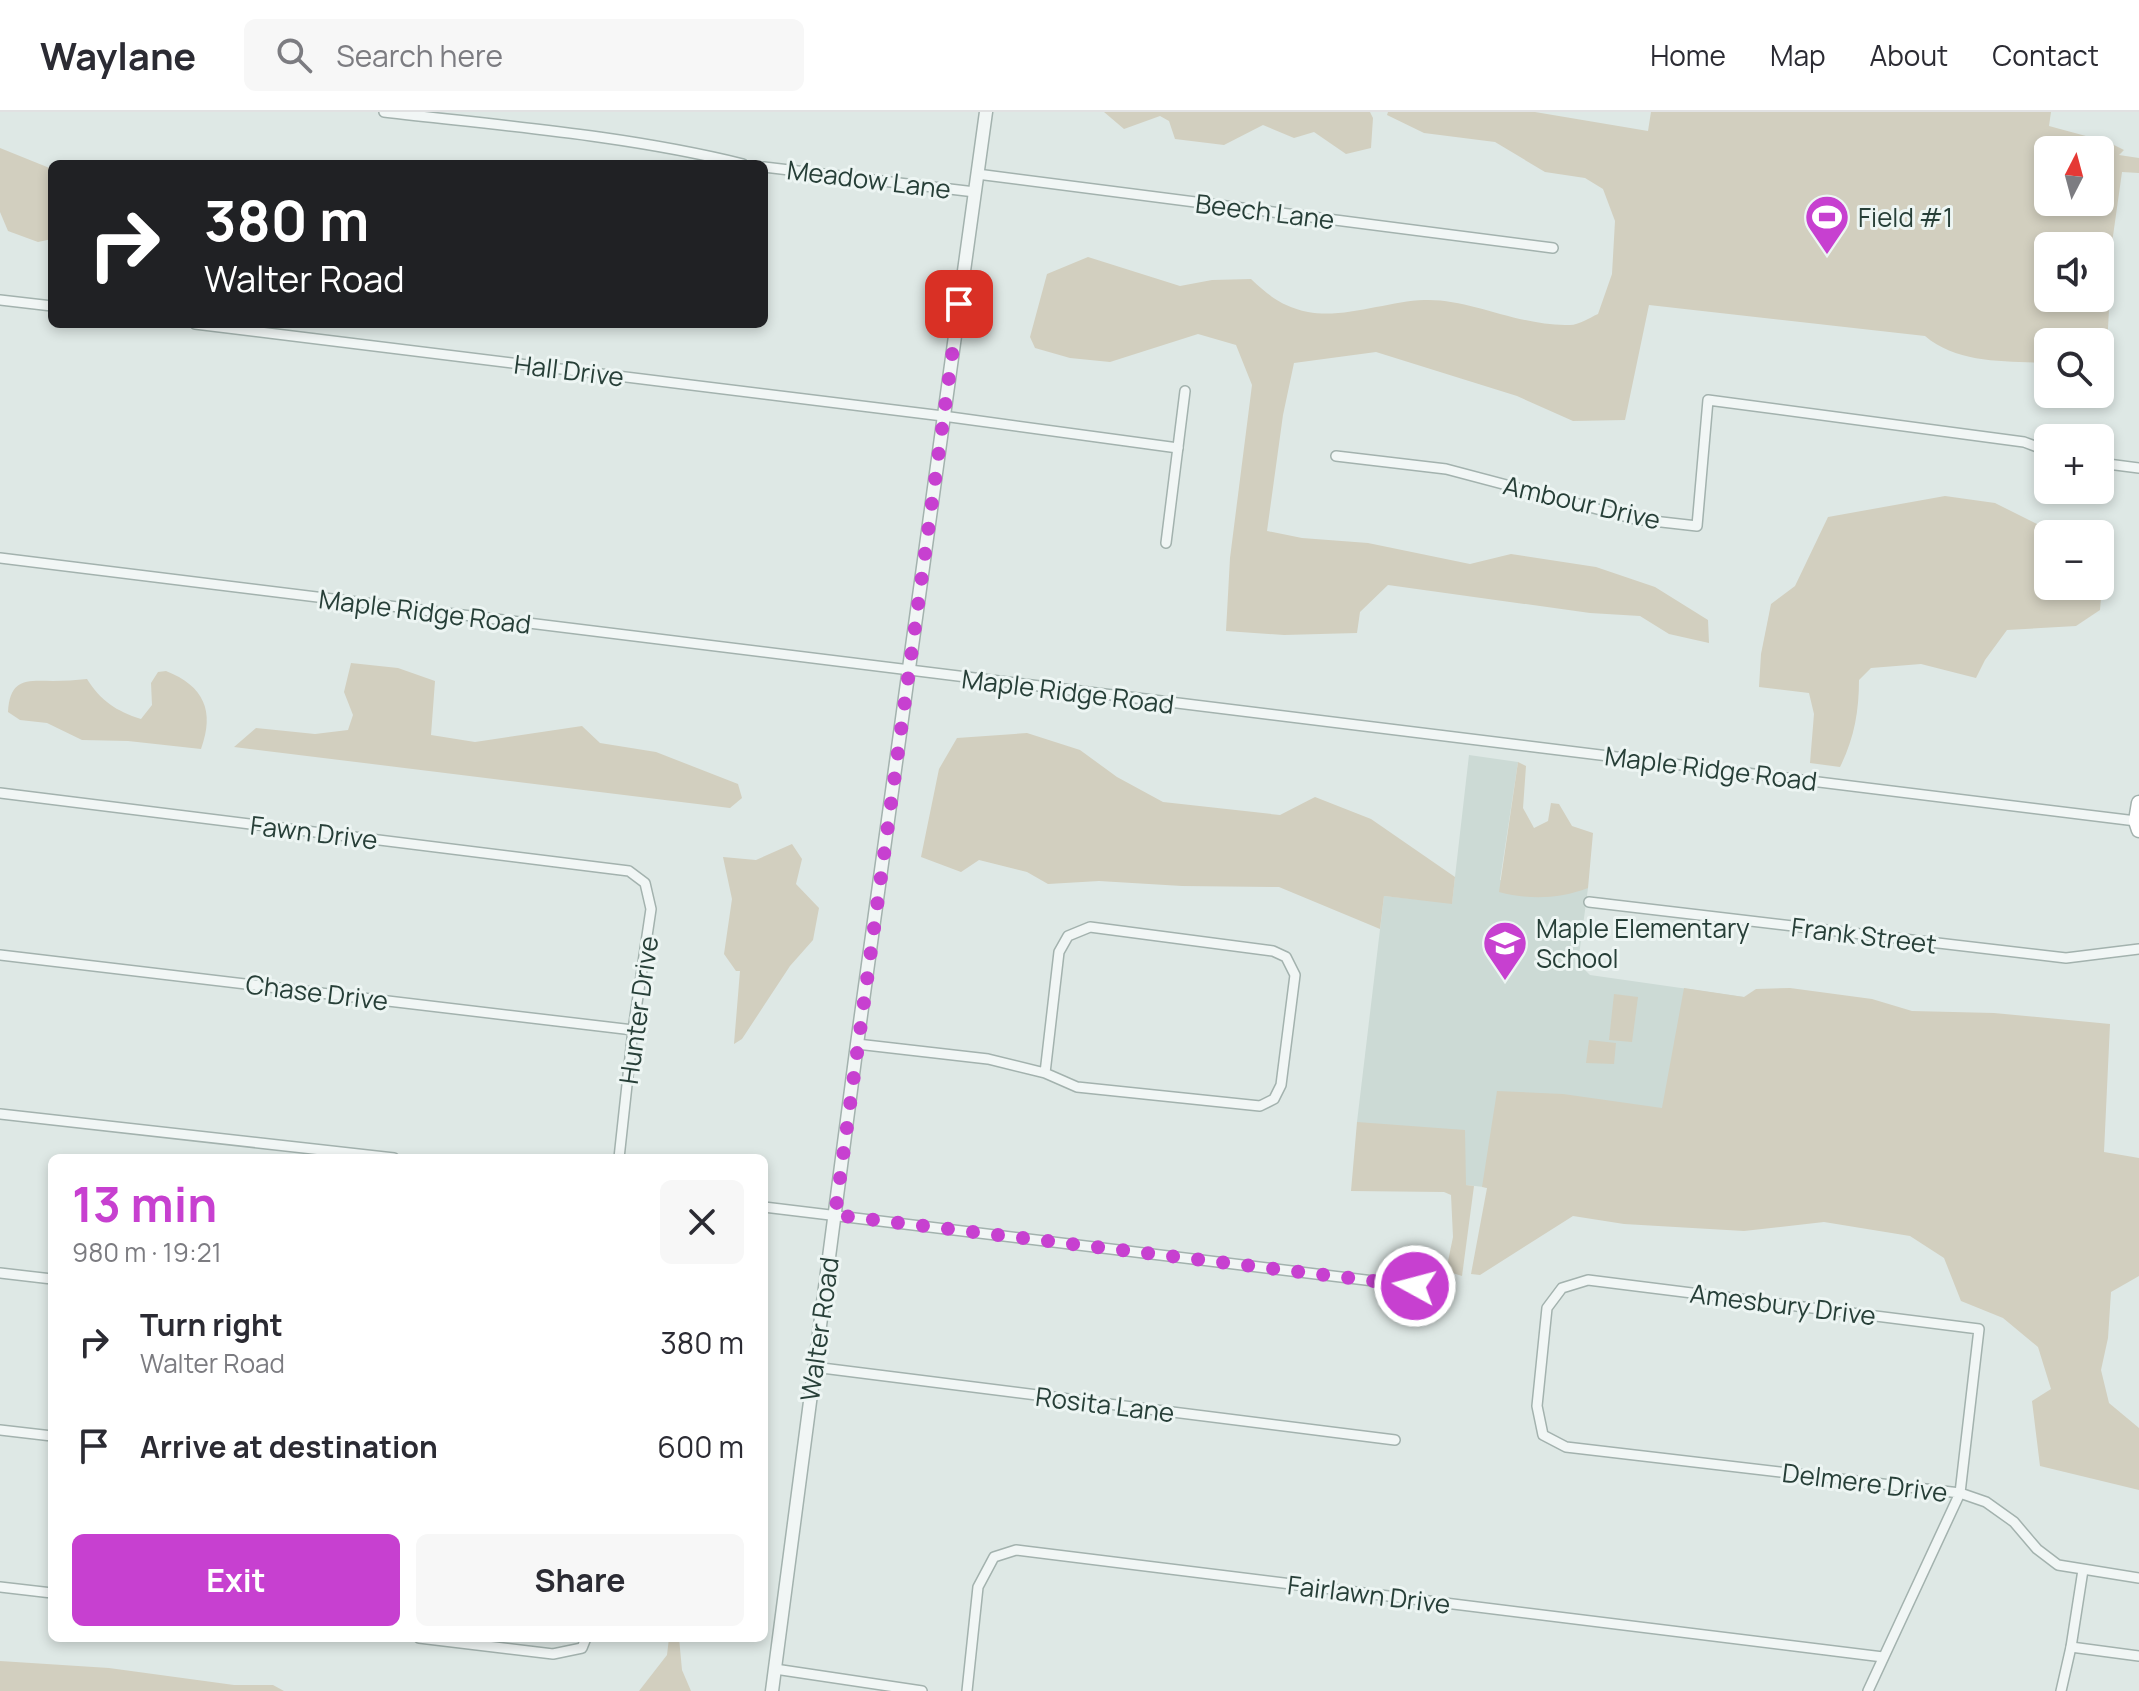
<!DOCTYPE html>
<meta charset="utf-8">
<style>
body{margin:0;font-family:Manrope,sans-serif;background:#f7f7f7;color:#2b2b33;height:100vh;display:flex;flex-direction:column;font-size:30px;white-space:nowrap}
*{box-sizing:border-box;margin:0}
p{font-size:26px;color:#7c7c81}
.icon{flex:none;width:44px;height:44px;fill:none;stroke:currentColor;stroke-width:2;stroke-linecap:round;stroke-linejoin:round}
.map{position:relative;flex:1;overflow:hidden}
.sheet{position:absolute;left:48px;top:1042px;width:720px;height:488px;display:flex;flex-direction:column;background:#fff;border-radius:12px;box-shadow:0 4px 12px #0003}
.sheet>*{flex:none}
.top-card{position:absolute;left:48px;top:48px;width:720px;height:168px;border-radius:12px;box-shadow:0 4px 12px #0003;background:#202124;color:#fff;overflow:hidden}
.needle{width:52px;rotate:6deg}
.tools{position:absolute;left:2034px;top:24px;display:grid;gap:16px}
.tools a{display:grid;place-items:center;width:80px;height:80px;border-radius:12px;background:#fff;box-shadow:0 4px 12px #0003;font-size:40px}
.pin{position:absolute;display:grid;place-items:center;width:68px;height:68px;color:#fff;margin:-34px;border-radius:16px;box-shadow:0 4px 12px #0006}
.me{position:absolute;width:88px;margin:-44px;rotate:277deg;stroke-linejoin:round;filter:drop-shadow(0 0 6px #0008)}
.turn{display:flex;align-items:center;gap:28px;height:168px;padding:0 24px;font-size:36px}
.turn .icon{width:104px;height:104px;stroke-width:2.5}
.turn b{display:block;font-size:56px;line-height:68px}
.round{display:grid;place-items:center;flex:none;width:84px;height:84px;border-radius:12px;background:#f7f7f7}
.headline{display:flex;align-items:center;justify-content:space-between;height:136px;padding:0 24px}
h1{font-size:48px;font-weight:700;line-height:60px;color:#c740d0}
.cta{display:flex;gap:16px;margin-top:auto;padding:16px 24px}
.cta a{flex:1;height:92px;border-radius:12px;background:#c740d0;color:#fff;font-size:32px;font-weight:700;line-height:92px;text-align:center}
.cta a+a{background:#f7f7f7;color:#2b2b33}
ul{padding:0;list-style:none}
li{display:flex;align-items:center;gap:24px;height:104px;padding:0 24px}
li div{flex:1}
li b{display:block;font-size:30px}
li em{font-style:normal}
header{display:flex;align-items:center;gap:48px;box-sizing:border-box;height:112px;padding:0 40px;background:#fff;border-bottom:2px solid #e1e1e2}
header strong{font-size:38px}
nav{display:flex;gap:44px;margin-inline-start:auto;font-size:28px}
.search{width:560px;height:72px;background:#f7f7f7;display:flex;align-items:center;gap:20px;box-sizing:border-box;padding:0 28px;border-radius:12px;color:#7c7c81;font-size:30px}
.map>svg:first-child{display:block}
.built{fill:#ccdad5}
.green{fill:#d2cfbf;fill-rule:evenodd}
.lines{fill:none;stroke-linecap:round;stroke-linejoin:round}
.minor-casing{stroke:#a3b2ae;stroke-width:12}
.tertiary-casing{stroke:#a3b2ae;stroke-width:15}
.secondary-casing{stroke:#a3b2ae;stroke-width:17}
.minor{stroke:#f1f6f5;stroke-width:9}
.tertiary{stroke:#f1f6f5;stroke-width:12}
.secondary{stroke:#fff;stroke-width:14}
.route{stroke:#c740d0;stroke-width:14;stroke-dasharray:0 25.2}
.labels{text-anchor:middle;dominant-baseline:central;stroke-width:6;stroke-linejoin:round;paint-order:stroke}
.street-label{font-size:26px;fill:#273f38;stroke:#edf5f3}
.poi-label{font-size:26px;fill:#273f38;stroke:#edf5f3;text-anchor:start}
</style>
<header>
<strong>Waylane</strong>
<div class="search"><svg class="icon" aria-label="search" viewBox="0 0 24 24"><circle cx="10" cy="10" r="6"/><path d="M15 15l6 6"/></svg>Search here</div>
<nav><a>Home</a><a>Map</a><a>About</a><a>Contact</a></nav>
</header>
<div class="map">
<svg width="2139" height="1579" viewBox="0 0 2139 1579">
<rect width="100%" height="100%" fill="#dee8e5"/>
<polygon class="built" points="1469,643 1518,650 1500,768 1588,776 1578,851 1590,863 1744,885 1714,1101 1466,1073 1357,1010 1384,784 1452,791"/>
<g class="green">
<polygon points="1104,0 1370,0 1373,6 1371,36 1346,42 1314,20 1294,26 1263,13 1224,33 1175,27 1169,9 1160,4 1124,17"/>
<path d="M1388 0H1535L1648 19 1651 0H2051L2049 14 2108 30 2124 38 2119 43 2139 46V61L2122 60 2113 124 2106 253 2100 252V230H2048V251C2006 249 1958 252 1925 224L1649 193 1625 308 1573 309 1517 284 1376 240 1294 251 1283 303 1267 419 1302 426 1368 431 1470 452 1511 442 1596 455 1655 475 1708 508 1709 531 1669 522 1640 504 1590 501 1388 473 1360 500 1357 521 1284 523 1226 519 1230 446 1252 273 1236 233 1198 222 1110 250 1070 246 1035 236 1030 225 1047 162 1088 145 1180 174 1212 168 1251 167C1270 185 1282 194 1308 200 1344 207 1389 189 1424 188 1470 186 1520 215 1570 213 1579 213 1589 206 1598 202L1612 162 1615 109 1603 77 1585 66 1545 60 1495 30 1424 21 1387 3ZM2048 38H2100V90H2048ZM2048 134H2100V186H2048Z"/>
<polygon points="0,36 52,57 52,127 38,130 8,119 0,100"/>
<path d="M1945 384 1995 391 2057 422H2048V474H2100V427H2106L2100 498 2076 514 2007 518 1985 548 1976 566 1921 552 1871 556 1859 568C1859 600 1854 627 1840 655L1810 651 1814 602 1809 581 1759 575 1761 542 1771 492 1795 474 1828 405Z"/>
<polygon points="351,551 398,556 435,569 431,623 475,630 582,614 600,631 656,640 738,672 742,686 730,696 234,635 256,616 315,622 348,618 353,603 344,580"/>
<path d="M166 559C204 574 215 599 201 637L128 629 82 628 47 611 20 608 8 600C10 567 25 568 53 569 64 569 76 568 87 567 101 589 116 599 141 607L152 593 151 571 158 560Z"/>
<polygon points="1027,621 1080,638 1117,665 1163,690 1280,703 1315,685 1371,707 1455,765 1452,792 1384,784 1380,817 1279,775 1182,774 1099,769 1048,772 1027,760 979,748 961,760 921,745 939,657 957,626"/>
<path d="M1518 650 1526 654 1523 696 1534 716 1548 709 1551 691 1559 692 1572 714 1593 721 1588 776C1559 787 1529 788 1499 780Z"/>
<polygon points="792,732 802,747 796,772 819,796 813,828 790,854 742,927 734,932 740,859 736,859 724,842 732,787 723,745 756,748"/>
<polygon points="1684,876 1744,885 1756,877 1790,876 1872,887 1912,899 1994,901 2110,912 2104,1040 2139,1046 2139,1164 2111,1180 2108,1226 2101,1258 2109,1291 2139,1316 2139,1378 2040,1354 2032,1289 2051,1277 2038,1235 2003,1206 1961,1189 1944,1146 1910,1124 1824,1110 1744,1119 1624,1112 1573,1104 1480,1163 1471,1162 1487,1076 1482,1075 1497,979 1563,982 1662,996"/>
<polygon points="1614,882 1638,885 1632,930 1609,928"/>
<polygon points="1589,928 1616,931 1614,952 1586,951"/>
<polygon points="1357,1010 1465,1018 1466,1073 1474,1074 1462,1164 1446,1159 1453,1125 1451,1083 1444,1080 1351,1079"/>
<polygon points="669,1526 679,1526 682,1558 691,1579 639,1579 667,1543"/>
<polygon points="0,1549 109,1556 234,1573 273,1573 284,1579 0,1579"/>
</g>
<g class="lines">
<g class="minor-casing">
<g id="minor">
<path d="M384 0C504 14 625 23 743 52"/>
<polyline points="764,55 975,80"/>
<polyline points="977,62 1553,136"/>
<polyline points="0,188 52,194"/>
<polyline points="195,212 943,304 1178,336"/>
<polyline points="1336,344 1446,357 1635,407 1697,414 1708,288 2024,330 2048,339"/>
<polyline points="2100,351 2139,356"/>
<polyline points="1166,431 1185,279"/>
<polyline points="0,446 2136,709"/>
<polyline points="0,681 629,759 645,771 651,797 633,918 619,1046"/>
<polyline points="1589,790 2066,846 2139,837"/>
<polyline points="0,843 633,918"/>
<polyline points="857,932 988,947 1045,961 1077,975 1260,994 1274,987 1281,973 1295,863 1286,845 1273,839 1090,815 1068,824 1059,840 1045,961"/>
<polyline points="0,1002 394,1046"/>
<polyline points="764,1095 1415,1174"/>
<polyline points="0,1161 52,1167"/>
<polyline points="814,1255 1395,1328"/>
<polyline points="0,1318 52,1324"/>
<polyline points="0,1475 52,1481"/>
<polyline points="419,1526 553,1542 582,1536 586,1526"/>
<polyline points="2071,1535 2139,1544"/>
<polyline points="775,1557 922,1579"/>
<polyline points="967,1579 978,1475 994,1445 1016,1438 1883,1545"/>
<polyline points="1868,1579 1960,1381 1979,1217 1588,1168 1562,1176 1547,1196 1537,1294 1543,1323 1566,1335 1960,1381 1986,1390 2014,1410 2037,1437 2058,1453 2139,1466"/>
<polyline points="2061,1579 2071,1535 2083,1458"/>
</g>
</g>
<g class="tertiary-casing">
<polyline id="tertiary" points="772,1579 857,932 986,0"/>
</g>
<g class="secondary-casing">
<polyline id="secondary" points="2139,691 2136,709 2139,718"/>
</g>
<use href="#minor" class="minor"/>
<use href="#tertiary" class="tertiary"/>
<use href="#secondary" class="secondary"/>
</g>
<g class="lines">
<polyline class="route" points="959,192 835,1103 1415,1174"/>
</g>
<defs>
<g id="stadium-pin" transform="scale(2.3)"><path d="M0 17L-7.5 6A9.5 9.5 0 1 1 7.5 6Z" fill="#c740d0" stroke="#edf5f3"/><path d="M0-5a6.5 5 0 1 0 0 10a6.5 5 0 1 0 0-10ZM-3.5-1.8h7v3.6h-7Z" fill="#fff"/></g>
<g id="school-pin" transform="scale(2.3)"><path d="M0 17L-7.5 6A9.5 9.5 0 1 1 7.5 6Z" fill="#c740d0" stroke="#edf5f3"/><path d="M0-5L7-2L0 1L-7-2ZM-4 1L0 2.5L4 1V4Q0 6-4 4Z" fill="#fff"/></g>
</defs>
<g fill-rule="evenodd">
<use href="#stadium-pin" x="1827" y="105"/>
<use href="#school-pin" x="1505" y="831"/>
</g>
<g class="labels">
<g class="street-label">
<text transform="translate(869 67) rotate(7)">Meadow Lane</text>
<text transform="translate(1265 99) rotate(7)">Beech Lane</text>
<text transform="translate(569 258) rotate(7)">Hall Drive</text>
<text transform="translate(1582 390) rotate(13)">Ambour Drive</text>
<text transform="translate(425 499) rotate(7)">Maple Ridge Road</text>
<text transform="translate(1068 579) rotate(7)">Maple Ridge Road</text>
<text transform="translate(1711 656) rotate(7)">Maple Ridge Road</text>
<text transform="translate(314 720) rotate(7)">Fawn Drive</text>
<text transform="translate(1864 823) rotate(7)">Frank Street</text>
<text transform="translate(317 880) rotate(7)">Chase Drive</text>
<text transform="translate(638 898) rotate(-82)">Hunter Drive</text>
<text transform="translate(1783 1192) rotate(7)">Amesbury Drive</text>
<text transform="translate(819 1217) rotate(-82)">Walter Road</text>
<text transform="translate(1105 1292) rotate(7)">Rosita Lane</text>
<text transform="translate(1865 1370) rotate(7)">Delmere Drive</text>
<text transform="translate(1369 1482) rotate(7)">Fairlawn Drive</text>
</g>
<g class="poi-label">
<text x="1858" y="105">Field #1</text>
<text x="1536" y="816">Maple Elementary<tspan x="1536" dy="30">School</tspan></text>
</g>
</g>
</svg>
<div class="tools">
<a><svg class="needle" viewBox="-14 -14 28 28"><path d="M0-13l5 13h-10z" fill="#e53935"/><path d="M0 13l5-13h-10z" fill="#7c7c81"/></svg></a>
<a><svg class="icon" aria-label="sound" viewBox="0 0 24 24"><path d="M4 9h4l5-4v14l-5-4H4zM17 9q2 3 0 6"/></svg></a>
<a><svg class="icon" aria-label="search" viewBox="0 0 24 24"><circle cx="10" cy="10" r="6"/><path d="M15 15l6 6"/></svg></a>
<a>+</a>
<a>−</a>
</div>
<div class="pin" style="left:959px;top:192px;background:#d93025"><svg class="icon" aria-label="arrive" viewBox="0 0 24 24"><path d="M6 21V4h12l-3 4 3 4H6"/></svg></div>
<svg class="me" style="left:1415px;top:1174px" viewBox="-20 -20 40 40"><circle r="17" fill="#c740d0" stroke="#fff" stroke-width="3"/><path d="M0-11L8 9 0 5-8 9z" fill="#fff"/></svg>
<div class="top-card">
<div class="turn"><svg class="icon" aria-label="right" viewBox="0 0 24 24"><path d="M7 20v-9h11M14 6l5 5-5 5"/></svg><div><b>380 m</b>Walter Road</div></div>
</div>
<section class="sheet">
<div class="headline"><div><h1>13 min</h1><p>980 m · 19:21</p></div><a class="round"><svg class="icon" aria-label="close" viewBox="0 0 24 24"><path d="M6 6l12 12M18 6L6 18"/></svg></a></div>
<ul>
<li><svg class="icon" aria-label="right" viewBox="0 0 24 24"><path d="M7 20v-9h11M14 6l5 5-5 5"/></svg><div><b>Turn right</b><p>Walter Road</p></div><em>380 m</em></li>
<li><svg class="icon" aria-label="arrive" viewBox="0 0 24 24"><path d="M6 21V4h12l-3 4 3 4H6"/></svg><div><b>Arrive at destination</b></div><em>600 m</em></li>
</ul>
<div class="cta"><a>Exit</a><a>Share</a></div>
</section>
</div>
